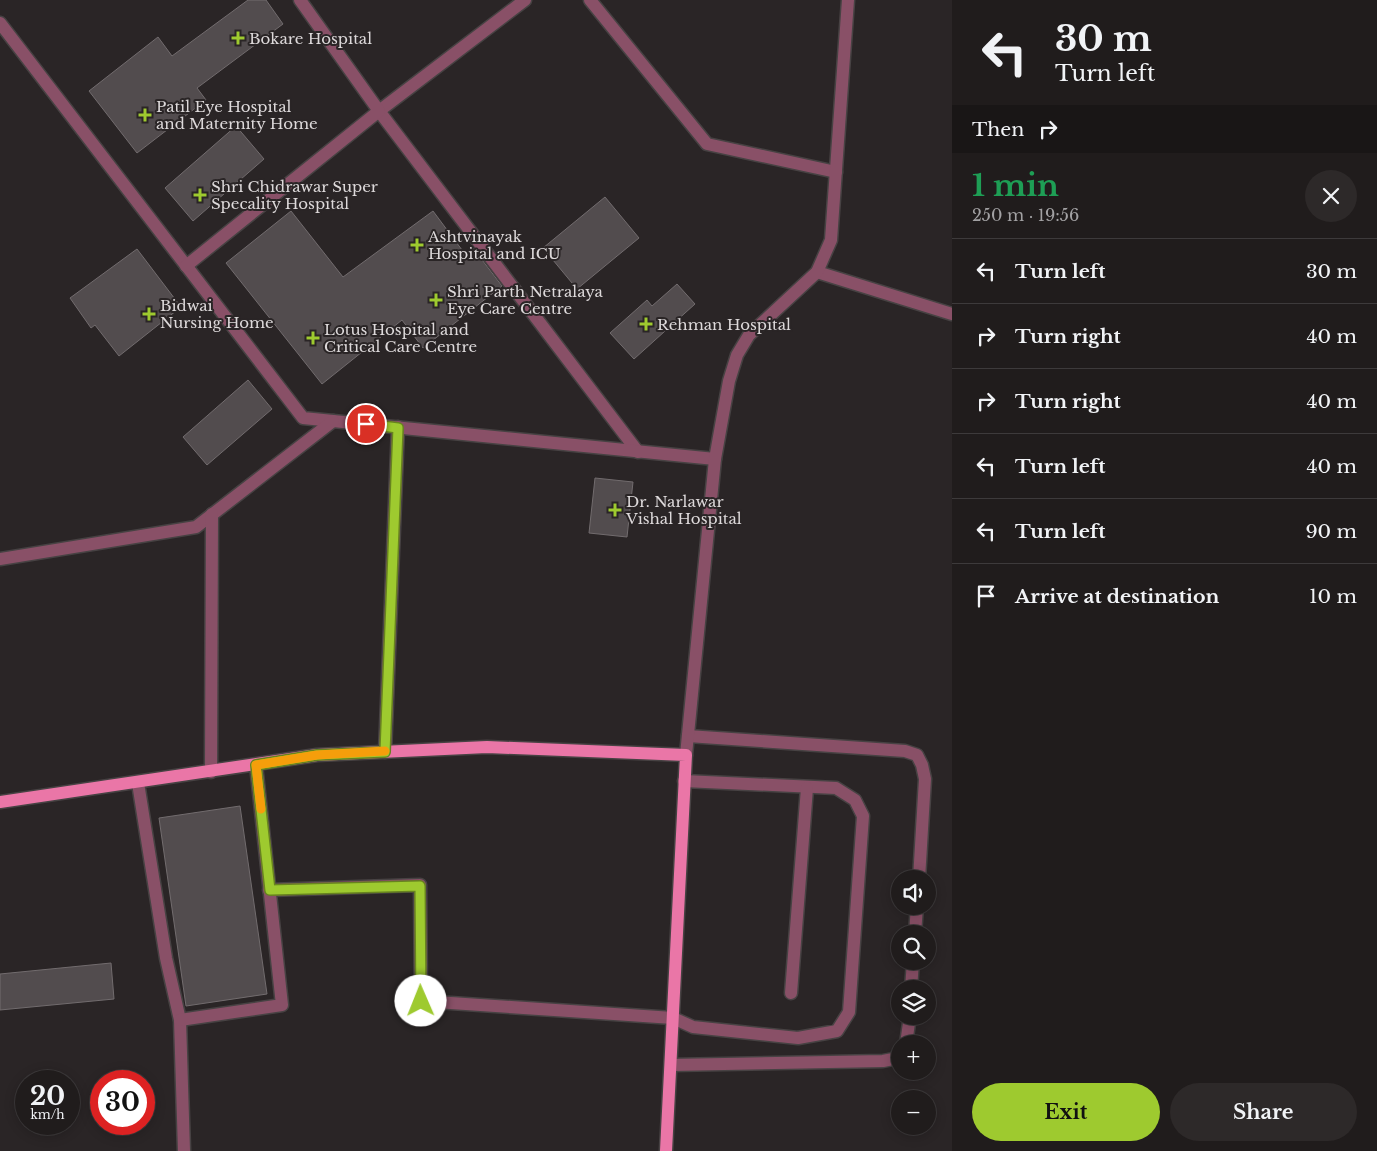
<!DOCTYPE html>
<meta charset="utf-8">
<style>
body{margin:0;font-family:"Libre Baskerville",serif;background:#2d2929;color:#f1f3f6;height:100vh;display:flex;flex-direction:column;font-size:19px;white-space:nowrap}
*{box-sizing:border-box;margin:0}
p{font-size:16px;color:#a2a1a3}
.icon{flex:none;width:28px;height:28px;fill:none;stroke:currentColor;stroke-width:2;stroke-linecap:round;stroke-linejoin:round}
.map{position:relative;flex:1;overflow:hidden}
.drawer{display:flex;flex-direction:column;background:#201c1c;width:425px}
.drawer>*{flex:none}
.hud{background:#201c1c;color:#f1f3f6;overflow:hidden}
.fabs{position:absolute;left:891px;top:870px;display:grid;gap:10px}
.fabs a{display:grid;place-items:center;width:45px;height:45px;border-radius:50%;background:#201c1c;box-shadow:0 2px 12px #0003,0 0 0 1px #3d3a3b;font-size:25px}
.speed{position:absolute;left:15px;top:1070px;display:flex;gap:10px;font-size:25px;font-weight:700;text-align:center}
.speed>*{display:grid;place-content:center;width:65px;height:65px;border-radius:50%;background:#201c1c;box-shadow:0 2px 12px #0003,0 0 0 1px #3d3a3b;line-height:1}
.speed small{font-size:12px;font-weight:400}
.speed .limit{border:8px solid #d22;background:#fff;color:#111}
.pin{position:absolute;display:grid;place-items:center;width:42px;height:42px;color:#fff;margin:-21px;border:2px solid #fff;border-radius:50%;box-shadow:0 1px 5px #0007}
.me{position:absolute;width:55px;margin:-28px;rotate:359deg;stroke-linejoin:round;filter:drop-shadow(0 0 4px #0008)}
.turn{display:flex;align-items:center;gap:18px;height:105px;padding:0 20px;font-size:22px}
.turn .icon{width:65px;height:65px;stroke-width:2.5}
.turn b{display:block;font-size:35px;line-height:42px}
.then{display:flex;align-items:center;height:48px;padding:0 20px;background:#0003;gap:10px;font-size:19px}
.round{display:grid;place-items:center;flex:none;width:52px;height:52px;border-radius:26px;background:#2d2929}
.head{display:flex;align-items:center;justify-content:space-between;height:85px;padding:0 20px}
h1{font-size:30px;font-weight:800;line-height:38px;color:#1e9e55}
.action{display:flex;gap:10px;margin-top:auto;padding:10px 20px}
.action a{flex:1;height:58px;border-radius:30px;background:#9eca2f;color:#111;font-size:20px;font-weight:800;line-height:58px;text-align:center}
.action a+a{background:#2d2929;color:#f1f3f6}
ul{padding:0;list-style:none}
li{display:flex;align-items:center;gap:15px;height:65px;padding:0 20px;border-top:1px solid #3d3a3b}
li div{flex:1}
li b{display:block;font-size:19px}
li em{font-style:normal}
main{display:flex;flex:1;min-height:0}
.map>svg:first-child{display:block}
.building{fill:#524c4e;stroke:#726c6e}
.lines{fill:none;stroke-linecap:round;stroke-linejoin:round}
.minor-casing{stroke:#474243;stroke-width:15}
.major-casing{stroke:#474243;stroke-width:15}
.minor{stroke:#895067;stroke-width:12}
.major{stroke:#ea76a7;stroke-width:12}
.route-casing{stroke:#67831f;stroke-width:12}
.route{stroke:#9eca2f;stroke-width:9}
.slow{stroke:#f59e0b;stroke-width:9}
.poi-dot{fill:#9eca2f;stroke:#2a2526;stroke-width:2}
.labels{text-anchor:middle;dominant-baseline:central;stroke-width:4;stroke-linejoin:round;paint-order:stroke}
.poi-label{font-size:15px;fill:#ddd9da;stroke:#2a2526;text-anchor:start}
</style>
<main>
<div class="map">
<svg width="952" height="1151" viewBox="0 0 952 1151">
<rect width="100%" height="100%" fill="#2a2526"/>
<g class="building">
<polygon points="248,0 266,0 283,24 197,88 206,100 137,153 89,91 158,37 172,56"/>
<polygon points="236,126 264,159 193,221 165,188"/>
<polygon points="605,197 639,238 577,289 543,248"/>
<polygon points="291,211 343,277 433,211 465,254 473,248 502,286 423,348 402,320 322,384 226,263"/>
<polygon points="137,249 181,307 119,356 95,325 91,328 70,298"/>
<polygon points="677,284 695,304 634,359 610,333 647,300 652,306"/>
<polygon points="248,380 272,409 207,465 183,437"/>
<polygon points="595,478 633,482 627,537 589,533"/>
<polygon points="240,806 267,994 186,1006 159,818"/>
<polygon points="111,963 114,999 0,1010 0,974"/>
</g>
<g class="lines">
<g class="minor-casing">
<g id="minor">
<polyline points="525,0 379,111 638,452"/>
<polyline points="590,0 707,144 836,172"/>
<polyline points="0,23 303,418 715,459"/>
<polyline points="186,266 379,111 300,0"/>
<polyline points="817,272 952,314"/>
<polyline points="0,559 196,527 333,421"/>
<polyline points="688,736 905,751 917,755 922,765 925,779 919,879"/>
<polyline points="385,752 398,427"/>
<polyline points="686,755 715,459 729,381 737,355 749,335 817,272 831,240 848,0"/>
<polyline points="211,772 212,514"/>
<polyline points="138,783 166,958 180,1020 184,1151"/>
<polyline points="269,890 420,885 421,1001 673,1018 693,1027 798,1038 837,1031 849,1012 863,816 855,800 836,788 684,781"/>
<polyline points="915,934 917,906"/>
<polyline points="911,989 913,961"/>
<polyline points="791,993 807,788"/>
<polyline points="180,1020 282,1005 256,765"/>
<polyline points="906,1044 910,1016"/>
<polyline points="671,1065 883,1061 893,1059 900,1054"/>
</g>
</g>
<g class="major-casing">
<polyline id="major" points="0,802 317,755 487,747 686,755 666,1151"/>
</g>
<use href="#minor" class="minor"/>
<use href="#major" class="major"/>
</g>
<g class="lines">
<g class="route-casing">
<polyline id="route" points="366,424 398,428 385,752 317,755 256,765 270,890 420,886 421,1001"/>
</g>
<use href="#route" class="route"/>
<polyline class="slow" points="261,809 256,765 317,755 385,751"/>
</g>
<g class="poi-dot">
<path d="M235.5 30.5h5v5h5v5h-5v5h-5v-5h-5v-5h5z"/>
<path d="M142.5 107.5h5v5h5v5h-5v5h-5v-5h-5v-5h5z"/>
<path d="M197.5 187.5h5v5h5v5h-5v5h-5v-5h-5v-5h5z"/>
<path d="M414.5 237.5h5v5h5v5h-5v5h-5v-5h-5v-5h5z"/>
<path d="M433.5 292.5h5v5h5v5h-5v5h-5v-5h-5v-5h5z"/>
<path d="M146.5 306.5h5v5h5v5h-5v5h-5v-5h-5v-5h5z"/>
<path d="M643.5 316.5h5v5h5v5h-5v5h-5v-5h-5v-5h5z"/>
<path d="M310.5 330.5h5v5h5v5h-5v5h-5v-5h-5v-5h5z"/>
<path d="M612.5 502.5h5v5h5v5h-5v5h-5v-5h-5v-5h5z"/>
</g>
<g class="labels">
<g class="poi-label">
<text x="249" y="38">Bokare Hospital</text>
<text x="156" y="106">Patil Eye Hospital<tspan x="156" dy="17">and Maternity Home</tspan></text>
<text x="211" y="186">Shri Chidrawar Super<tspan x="211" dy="17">Specality Hospital</tspan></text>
<text x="428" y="236">Ashtvinayak<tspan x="428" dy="17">Hospital and ICU</tspan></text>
<text x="447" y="291">Shri Parth Netralaya<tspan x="447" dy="17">Eye Care Centre</tspan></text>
<text x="160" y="305">Bidwai<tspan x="160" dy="17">Nursing Home</tspan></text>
<text x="657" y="324">Rehman Hospital</text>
<text x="324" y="329">Lotus Hospital and<tspan x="324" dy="17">Critical Care Centre</tspan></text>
<text x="626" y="501">Dr. Narlawar<tspan x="626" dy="17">Vishal Hospital</tspan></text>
</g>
</g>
</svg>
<div class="fabs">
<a><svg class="icon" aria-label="sound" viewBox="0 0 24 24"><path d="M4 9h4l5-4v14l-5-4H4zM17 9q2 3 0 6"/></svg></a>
<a><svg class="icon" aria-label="search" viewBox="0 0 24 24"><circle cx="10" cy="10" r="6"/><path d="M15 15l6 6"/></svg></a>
<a><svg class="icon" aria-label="layers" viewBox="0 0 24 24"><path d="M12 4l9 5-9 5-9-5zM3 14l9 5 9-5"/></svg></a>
<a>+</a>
<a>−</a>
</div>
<div class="speed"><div>20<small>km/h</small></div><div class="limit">30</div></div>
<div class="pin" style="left:366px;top:424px;background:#d93025"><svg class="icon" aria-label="arrive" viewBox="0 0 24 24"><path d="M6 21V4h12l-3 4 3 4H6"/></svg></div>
<svg class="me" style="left:421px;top:1001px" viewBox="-20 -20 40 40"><circle r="19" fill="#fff"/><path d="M0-13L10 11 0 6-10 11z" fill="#9eca2f"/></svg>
</div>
<section class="drawer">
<div class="hud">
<div class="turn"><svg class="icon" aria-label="left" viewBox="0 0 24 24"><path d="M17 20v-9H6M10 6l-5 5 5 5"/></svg><div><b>30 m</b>Turn left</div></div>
<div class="then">Then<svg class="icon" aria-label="right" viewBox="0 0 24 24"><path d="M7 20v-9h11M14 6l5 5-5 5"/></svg></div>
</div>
<div class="head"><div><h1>1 min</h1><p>250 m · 19:56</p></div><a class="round"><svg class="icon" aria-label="close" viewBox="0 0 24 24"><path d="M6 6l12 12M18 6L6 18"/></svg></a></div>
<ul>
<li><svg class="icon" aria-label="left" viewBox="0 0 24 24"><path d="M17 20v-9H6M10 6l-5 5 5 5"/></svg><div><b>Turn left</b></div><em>30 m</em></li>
<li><svg class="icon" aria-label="right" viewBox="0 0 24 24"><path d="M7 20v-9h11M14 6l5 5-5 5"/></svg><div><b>Turn right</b></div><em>40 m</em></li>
<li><svg class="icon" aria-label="right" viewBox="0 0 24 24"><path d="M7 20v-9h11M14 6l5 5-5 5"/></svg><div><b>Turn right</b></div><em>40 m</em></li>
<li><svg class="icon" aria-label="left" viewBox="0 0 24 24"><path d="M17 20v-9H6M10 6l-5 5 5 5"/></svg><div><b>Turn left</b></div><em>40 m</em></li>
<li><svg class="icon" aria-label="left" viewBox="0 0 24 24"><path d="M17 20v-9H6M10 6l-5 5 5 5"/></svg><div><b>Turn left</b></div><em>90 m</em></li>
<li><svg class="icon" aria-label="arrive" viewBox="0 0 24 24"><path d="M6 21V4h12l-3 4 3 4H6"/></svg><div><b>Arrive at destination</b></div><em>10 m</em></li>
</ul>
<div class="action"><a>Exit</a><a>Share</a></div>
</section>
</main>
